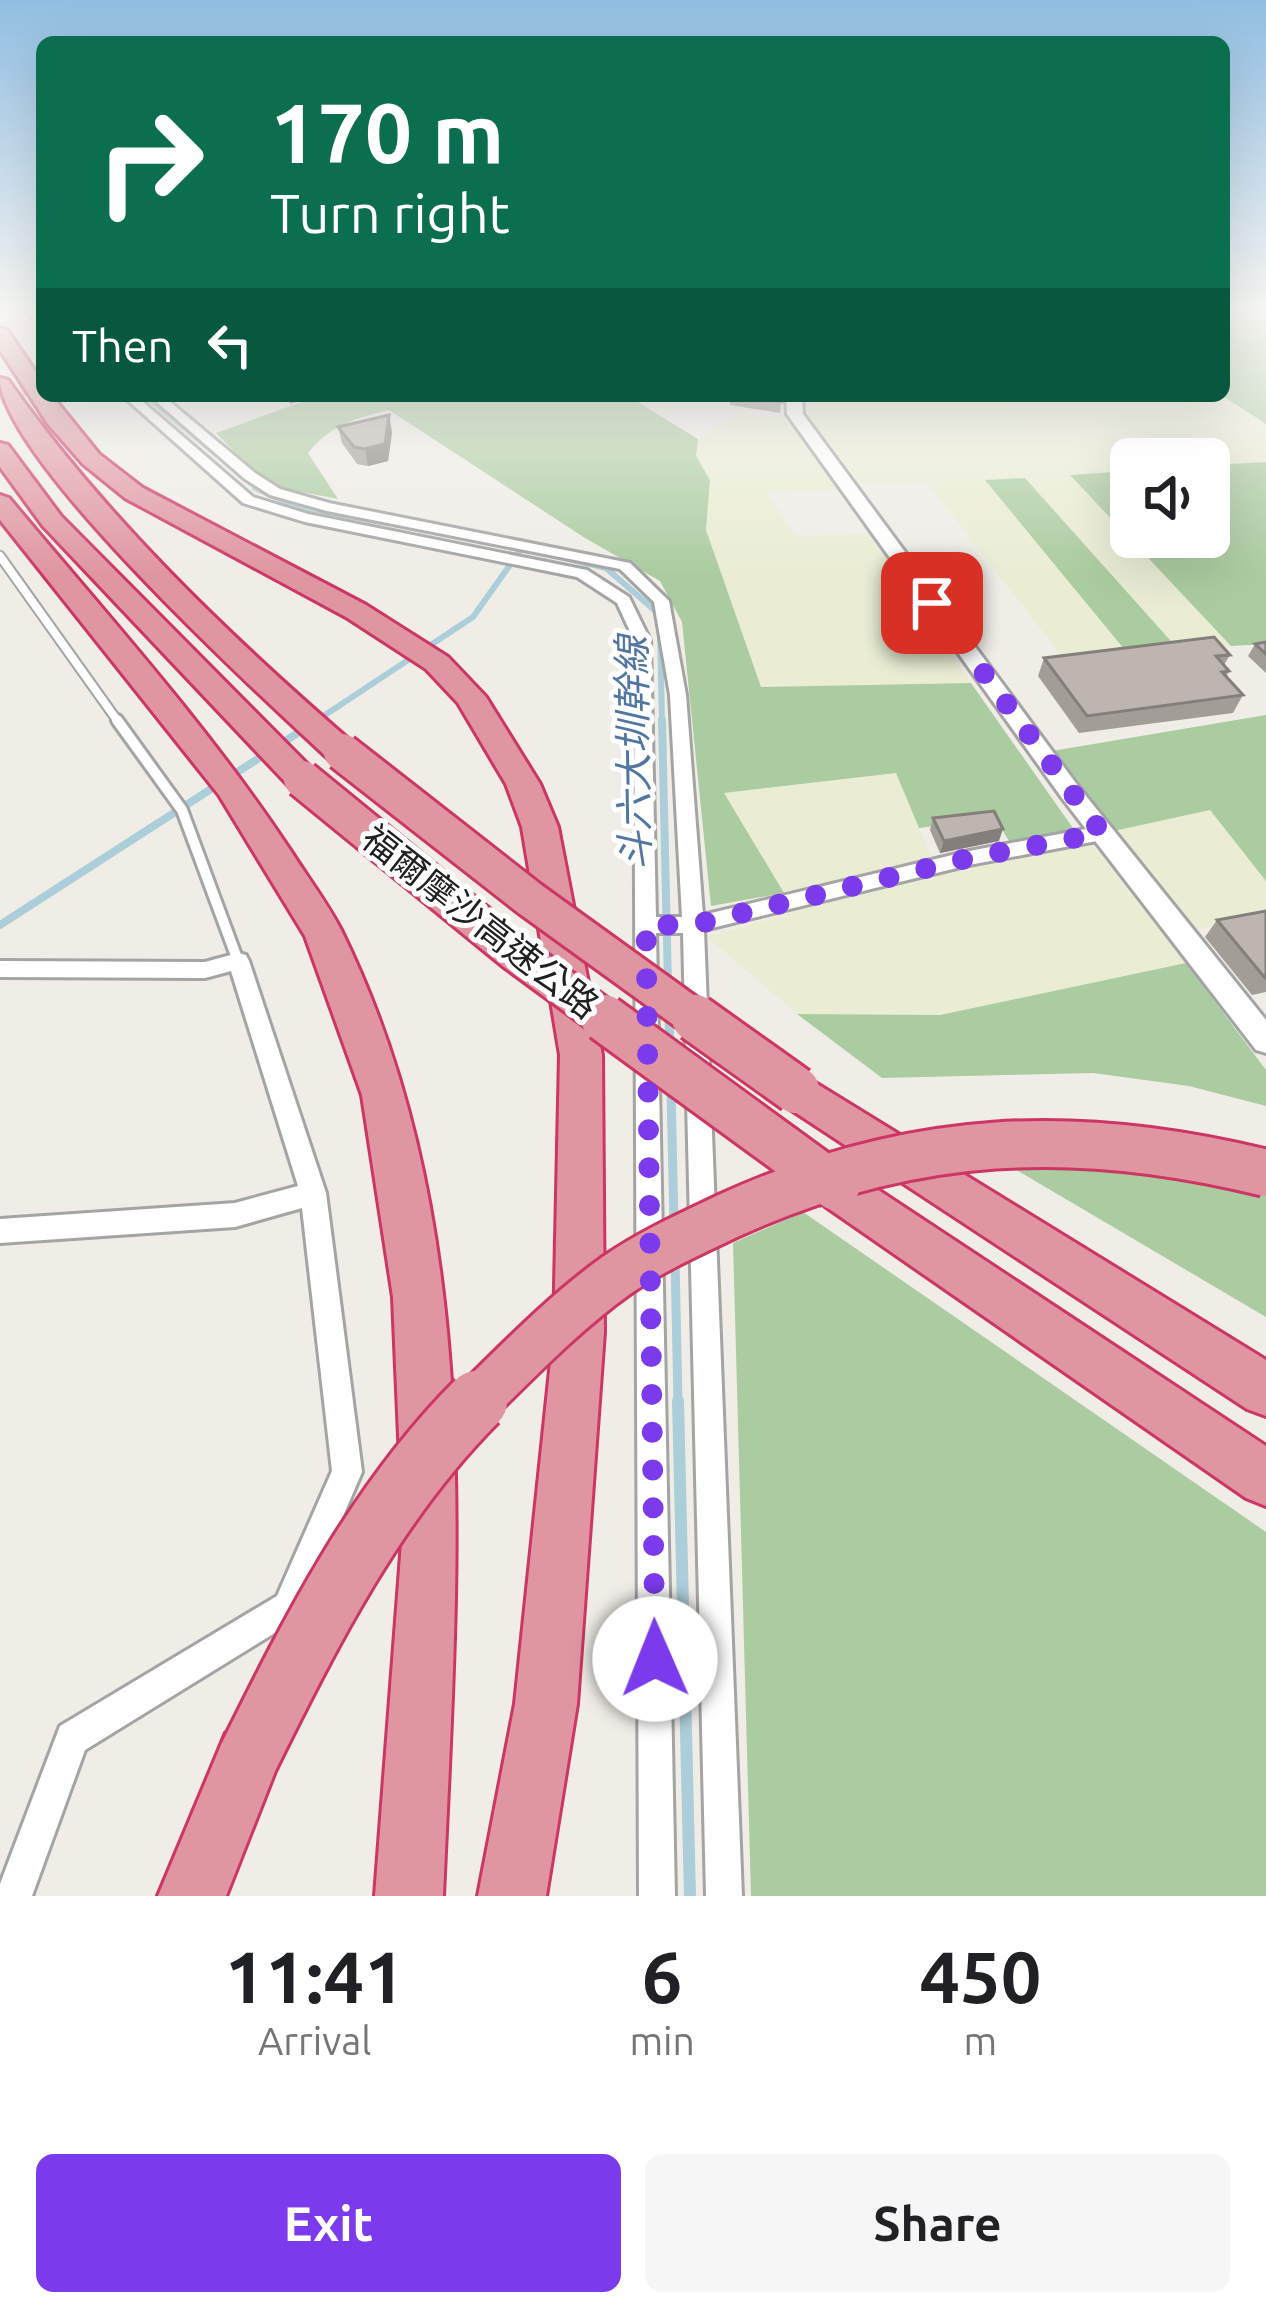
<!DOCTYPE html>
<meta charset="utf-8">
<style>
body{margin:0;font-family:Ubuntu,"Noto Sans TC",sans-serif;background:#f6f6f6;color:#202124;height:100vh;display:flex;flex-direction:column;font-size:45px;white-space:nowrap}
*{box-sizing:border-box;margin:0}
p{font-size:39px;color:#757577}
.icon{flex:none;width:66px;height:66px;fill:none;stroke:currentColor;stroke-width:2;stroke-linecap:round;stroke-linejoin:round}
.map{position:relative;height:1896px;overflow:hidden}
.side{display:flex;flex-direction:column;background:#fff;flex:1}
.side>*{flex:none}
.top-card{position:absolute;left:36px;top:36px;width:1194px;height:366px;border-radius:18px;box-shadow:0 12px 48px #0002;background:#0b6e4f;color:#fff;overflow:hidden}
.controls{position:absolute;left:1110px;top:438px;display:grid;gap:24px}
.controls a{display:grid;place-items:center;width:120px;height:120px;border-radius:18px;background:#fff;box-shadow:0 12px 48px #0002;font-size:60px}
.pin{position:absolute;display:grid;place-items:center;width:102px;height:102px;color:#fff;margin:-51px;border-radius:24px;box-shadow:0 6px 18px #0006}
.me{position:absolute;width:132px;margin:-66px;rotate:359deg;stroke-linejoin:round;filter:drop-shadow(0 0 9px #0008)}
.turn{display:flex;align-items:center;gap:42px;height:252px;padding:0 36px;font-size:54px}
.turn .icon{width:156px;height:156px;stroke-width:2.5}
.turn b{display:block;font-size:84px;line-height:102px}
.then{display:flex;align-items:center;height:114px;padding:0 36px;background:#0003;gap:24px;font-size:45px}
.eta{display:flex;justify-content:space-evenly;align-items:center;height:204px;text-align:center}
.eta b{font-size:72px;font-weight:700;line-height:84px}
.action{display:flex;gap:24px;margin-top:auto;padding:24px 36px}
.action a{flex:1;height:138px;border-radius:18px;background:#7c3aed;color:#fff;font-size:48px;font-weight:700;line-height:138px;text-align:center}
.action a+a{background:#f6f6f6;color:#202124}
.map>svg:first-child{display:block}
.farmland{fill:#eaedd4}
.forest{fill:#abcca0}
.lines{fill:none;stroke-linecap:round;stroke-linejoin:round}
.stream-far4{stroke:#accdda;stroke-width:4.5}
.stream-far3{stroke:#accdda;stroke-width:6}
.stream-far2{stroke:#accdda;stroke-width:8}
.stream-far1{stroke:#accdda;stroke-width:9}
.stream{stroke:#accdda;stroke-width:12}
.tertiary-tunnel{stroke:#c6c4bf;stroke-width:15;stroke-dasharray:15 8;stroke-linecap:butt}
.service-far1-casing{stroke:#a4a4a4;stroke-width:12}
.service-casing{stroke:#a4a4a4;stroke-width:16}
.minor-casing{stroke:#a4a4a4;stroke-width:6}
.tertiary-casing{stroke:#a4a4a4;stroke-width:6}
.motorway-casing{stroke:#cd3563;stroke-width:6}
.service-far1{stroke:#fff;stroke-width:8}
.service{stroke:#fff;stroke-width:10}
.minor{fill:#fff;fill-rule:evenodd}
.tertiary{fill:#fff;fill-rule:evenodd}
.motorway{fill:#e096a1;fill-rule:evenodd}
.motorway-bridge-far2-casing{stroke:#cd3563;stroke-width:42;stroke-linecap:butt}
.motorway-bridge-far1-casing{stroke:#cd3563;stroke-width:52;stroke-linecap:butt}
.motorway-bridge-casing{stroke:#cd3563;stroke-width:66;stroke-linecap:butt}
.motorway-bridge-far2{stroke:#e096a1;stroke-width:36}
.motorway-bridge-far1{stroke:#e096a1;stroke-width:46}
.motorway-bridge{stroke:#e096a1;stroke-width:60}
.wall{fill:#a39d97}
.shaded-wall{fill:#847f7b}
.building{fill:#bdb6b0;stroke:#847f7b;stroke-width:3}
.route{stroke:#7c3aed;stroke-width:21;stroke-dasharray:0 37.8}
.labels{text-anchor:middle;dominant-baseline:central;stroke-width:10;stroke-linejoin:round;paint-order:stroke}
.street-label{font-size:36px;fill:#202020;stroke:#fff}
.water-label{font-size:39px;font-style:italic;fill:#5176a1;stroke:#fff}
</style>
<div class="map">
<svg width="1266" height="1896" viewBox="0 0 1266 1896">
<rect width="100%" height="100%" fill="#f0ede7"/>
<g class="farmland">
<polygon points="808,396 1223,396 1266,424 1266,462 1209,465 1209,459 1131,459 1131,471 1071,476 1231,646 1178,649 1025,478 986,481 1129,655 1064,659 927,483 862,485 810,419"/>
<polygon points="741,415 787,417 838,490 768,493 791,531 799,536 869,534 971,683 761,687 706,530 710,480 696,456 698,439"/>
<polygon points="896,773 938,873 1092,843 1186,963 940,1015 797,1014 707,937 795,912 723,793"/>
<polygon points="1210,810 1266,881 1266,917 1193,930 1114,831"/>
</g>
<g class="forest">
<polygon points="1224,309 1266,309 1266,424 1223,396"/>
<path d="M318 396H628L698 439 696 456 710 480 706 530 761 687 971 683 1075 831 1009 841 995 818 919 828 896 773 724 793 784 893 711 906 682 622 660 581 585 538 389 410C356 418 330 425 308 453L338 499 266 485 216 433Z"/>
<polygon points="1266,462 1266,644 1231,646 1070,475 1131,471 1131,537 1209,537 1209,465"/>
<polygon points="1025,478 1178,649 1129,655 985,480"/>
<polygon points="1266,715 1266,881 1210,810 1114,831 1052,751"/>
<polygon points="1186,963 1266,1070 1266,1106 1189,1086 1093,1073 882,1078 797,1014 940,1015"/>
<polygon points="1001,1161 1198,1178 1266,1195 1266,1317"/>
<polygon points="803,1212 1266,1532 1266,1896 751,1896 733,1243"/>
</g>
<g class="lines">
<polyline class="stream-far4" points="145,396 260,491"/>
<g class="stream-far3">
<polyline points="255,488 295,506 387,523"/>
<polyline points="561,557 606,568 659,614"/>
<polyline points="660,629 662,723"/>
<polyline points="313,723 473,617 522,548"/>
</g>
<g class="stream-far2">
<polyline points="662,720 668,985"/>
<polyline points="279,745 318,720"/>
<polyline points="0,925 267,753"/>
<polyline points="669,1012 669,1021"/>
</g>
<g class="stream-far1">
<polyline points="669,1018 670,1045"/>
<polyline points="671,1090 674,1225"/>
<polyline points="675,1258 678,1404"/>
</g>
<polyline class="stream" points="678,1401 690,1896"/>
<polyline class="tertiary-tunnel" points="0,399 42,380"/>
<g class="service-far1-casing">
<polyline id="service-far1" points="0,556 119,723"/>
</g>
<g class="service-casing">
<polyline id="service" points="117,720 182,810 238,961"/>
</g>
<g class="minor-casing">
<g id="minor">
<polygon points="23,309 34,309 42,316 42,325"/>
<polygon points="123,396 136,396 253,497 308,514 587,570 629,597 650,640 656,917 682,917 670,695 654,602 620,569 327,511 270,495 245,479 150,396 163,396 255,473 280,489 329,503 630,563 669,601 686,695 703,915 969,851 1102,826 1112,833 1102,840 969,865 704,930 742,1896 706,1896 683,933 656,933 675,1896 639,1896 634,640 617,603 577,577 305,522 243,503"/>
<polygon points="238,953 246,955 249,961 326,1193 362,1472 299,1618 85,1750 32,1896 0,1896 0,1884 60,1726 277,1596 332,1471 302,1208 235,1227 0,1243 0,1219 235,1203 298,1186 231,971 205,978 0,977 0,961 205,962"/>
</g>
</g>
<g class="tertiary-casing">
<polygon id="tertiary" points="786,396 802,396 803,414 1078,786 1266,1020 1266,1053 1256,1050 1062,798 787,414"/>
</g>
<g class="motorway-casing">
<g id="motorway">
<polygon points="0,328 7,330 42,381 42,396 52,396 99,454 143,488 366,605 448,657 486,697 540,784 558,827 602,1055 604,1332 577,1704 546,1896 478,1896 515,1704 554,1332 560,1055 522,827 506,784 458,703 426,669 346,617 125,498 83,464 48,424 0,350"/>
<path d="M0 378 8 380C106 518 226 633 354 744L358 752 354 760H330C263 698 0 458 0 378Z"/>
<polygon points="0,443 8,445 61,516 314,771 319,779 314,787 290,787 43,526 0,467"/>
<path d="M0 495 9 498C106 614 209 727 292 853 308 878 327 903 341 930 488 1228 457 1575 443 1896H375L403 1529 393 1297 362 1095 305 936 219 795 0 520Z"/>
<polygon points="796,1071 1266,1360 1266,1416 1247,1409 781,1103 774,1090 781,1077"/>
<polygon points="841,1169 857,1176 1266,1446 1266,1506 1246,1498 825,1206 818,1191 825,1176"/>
<polygon points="249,1724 272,1733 281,1756 226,1896 158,1896 226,1733"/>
</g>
</g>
<use href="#service-far1" class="service-far1"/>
<use href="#service" class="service"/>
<use href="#minor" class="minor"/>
<use href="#tertiary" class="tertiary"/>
<use href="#motorway" class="motorway"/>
<g class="motorway-bridge-far2-casing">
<g id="motorway-bridge-far2">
<polyline points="342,752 530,899 699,1021"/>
<polyline points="302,779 514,952 608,1021"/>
</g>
</g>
<g class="motorway-bridge-far1-casing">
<g id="motorway-bridge-far1">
<polyline points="604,1018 836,1187"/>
<polyline points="695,1018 796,1090"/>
<path d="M474 1404C519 1360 565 1312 617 1275 652 1251 692 1233 730 1215 910 1133 1076 1126 1266 1173"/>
</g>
</g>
<g class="motorway-bridge-casing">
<path id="motorway-bridge" d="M249 1756C312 1629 376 1502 477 1401"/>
</g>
<use href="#motorway-bridge-far2" class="motorway-bridge-far2"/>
<use href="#motorway-bridge-far1" class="motorway-bridge-far1"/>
<use href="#motorway-bridge" class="motorway-bridge"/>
</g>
<g class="wall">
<polygon points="730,396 782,396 780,413 730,405"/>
<polygon points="338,427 392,432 388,461 368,466 357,464 342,443"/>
<polygon points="1266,642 1266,673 1248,656 1255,644"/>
<polygon points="1230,655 1224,665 1229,671 1226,677 1243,695 1233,713 1079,733 1038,676 1044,658"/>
<polygon points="933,818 999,841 940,853 930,830"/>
<polygon points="1266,911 1266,992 1252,995 1205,937 1217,920"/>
</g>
<g class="shaded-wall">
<polygon points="288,396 315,396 290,404"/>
<polygon points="389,415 392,432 388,461 368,466 365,449"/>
<polygon points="1003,829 999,841 940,853 944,841"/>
</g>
<g class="building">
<polygon points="739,396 782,396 782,402"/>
<polygon points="389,415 385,444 365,449 354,447 338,427"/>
<polygon points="1214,637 1230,655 1216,656 1229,671 1222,672 1243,695 1087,716 1044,658"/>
<polygon points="1266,642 1266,654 1255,644"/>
<polygon points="994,811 1003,829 944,841 933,818"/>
<polygon points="1266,911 1266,978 1265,978 1217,920"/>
</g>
<linearGradient id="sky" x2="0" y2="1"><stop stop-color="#90bee2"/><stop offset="0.54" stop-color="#f8f7f4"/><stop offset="1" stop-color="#f8f7f4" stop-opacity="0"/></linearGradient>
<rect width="1266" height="574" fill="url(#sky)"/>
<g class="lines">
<polyline class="route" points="655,1659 646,925 693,925 969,858 1102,833 932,603"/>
</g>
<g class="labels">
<g class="street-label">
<text transform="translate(481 921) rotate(38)">福爾摩沙高速公路</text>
</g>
<g class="water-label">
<text transform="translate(633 753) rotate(-91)">斗六大圳幹線</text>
</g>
</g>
</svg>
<div class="controls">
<a><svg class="icon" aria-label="sound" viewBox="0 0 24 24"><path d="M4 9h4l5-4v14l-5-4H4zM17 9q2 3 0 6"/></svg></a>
</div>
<div class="pin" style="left:932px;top:603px;background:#d93025"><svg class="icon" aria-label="arrive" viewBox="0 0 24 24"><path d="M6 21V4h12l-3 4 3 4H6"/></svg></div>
<svg class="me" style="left:655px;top:1659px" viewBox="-20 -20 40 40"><circle r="19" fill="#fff"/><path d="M0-13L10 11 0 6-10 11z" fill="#7c3aed"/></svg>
<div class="top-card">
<div class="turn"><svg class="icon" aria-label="right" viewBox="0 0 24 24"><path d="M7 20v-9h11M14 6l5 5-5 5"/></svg><div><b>170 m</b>Turn right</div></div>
<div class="then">Then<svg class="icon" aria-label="left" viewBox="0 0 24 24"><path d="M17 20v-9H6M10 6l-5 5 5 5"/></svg></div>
</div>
</div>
<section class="side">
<div class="eta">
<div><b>11:41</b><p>Arrival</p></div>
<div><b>6</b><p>min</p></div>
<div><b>450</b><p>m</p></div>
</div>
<div class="action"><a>Exit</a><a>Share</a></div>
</section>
